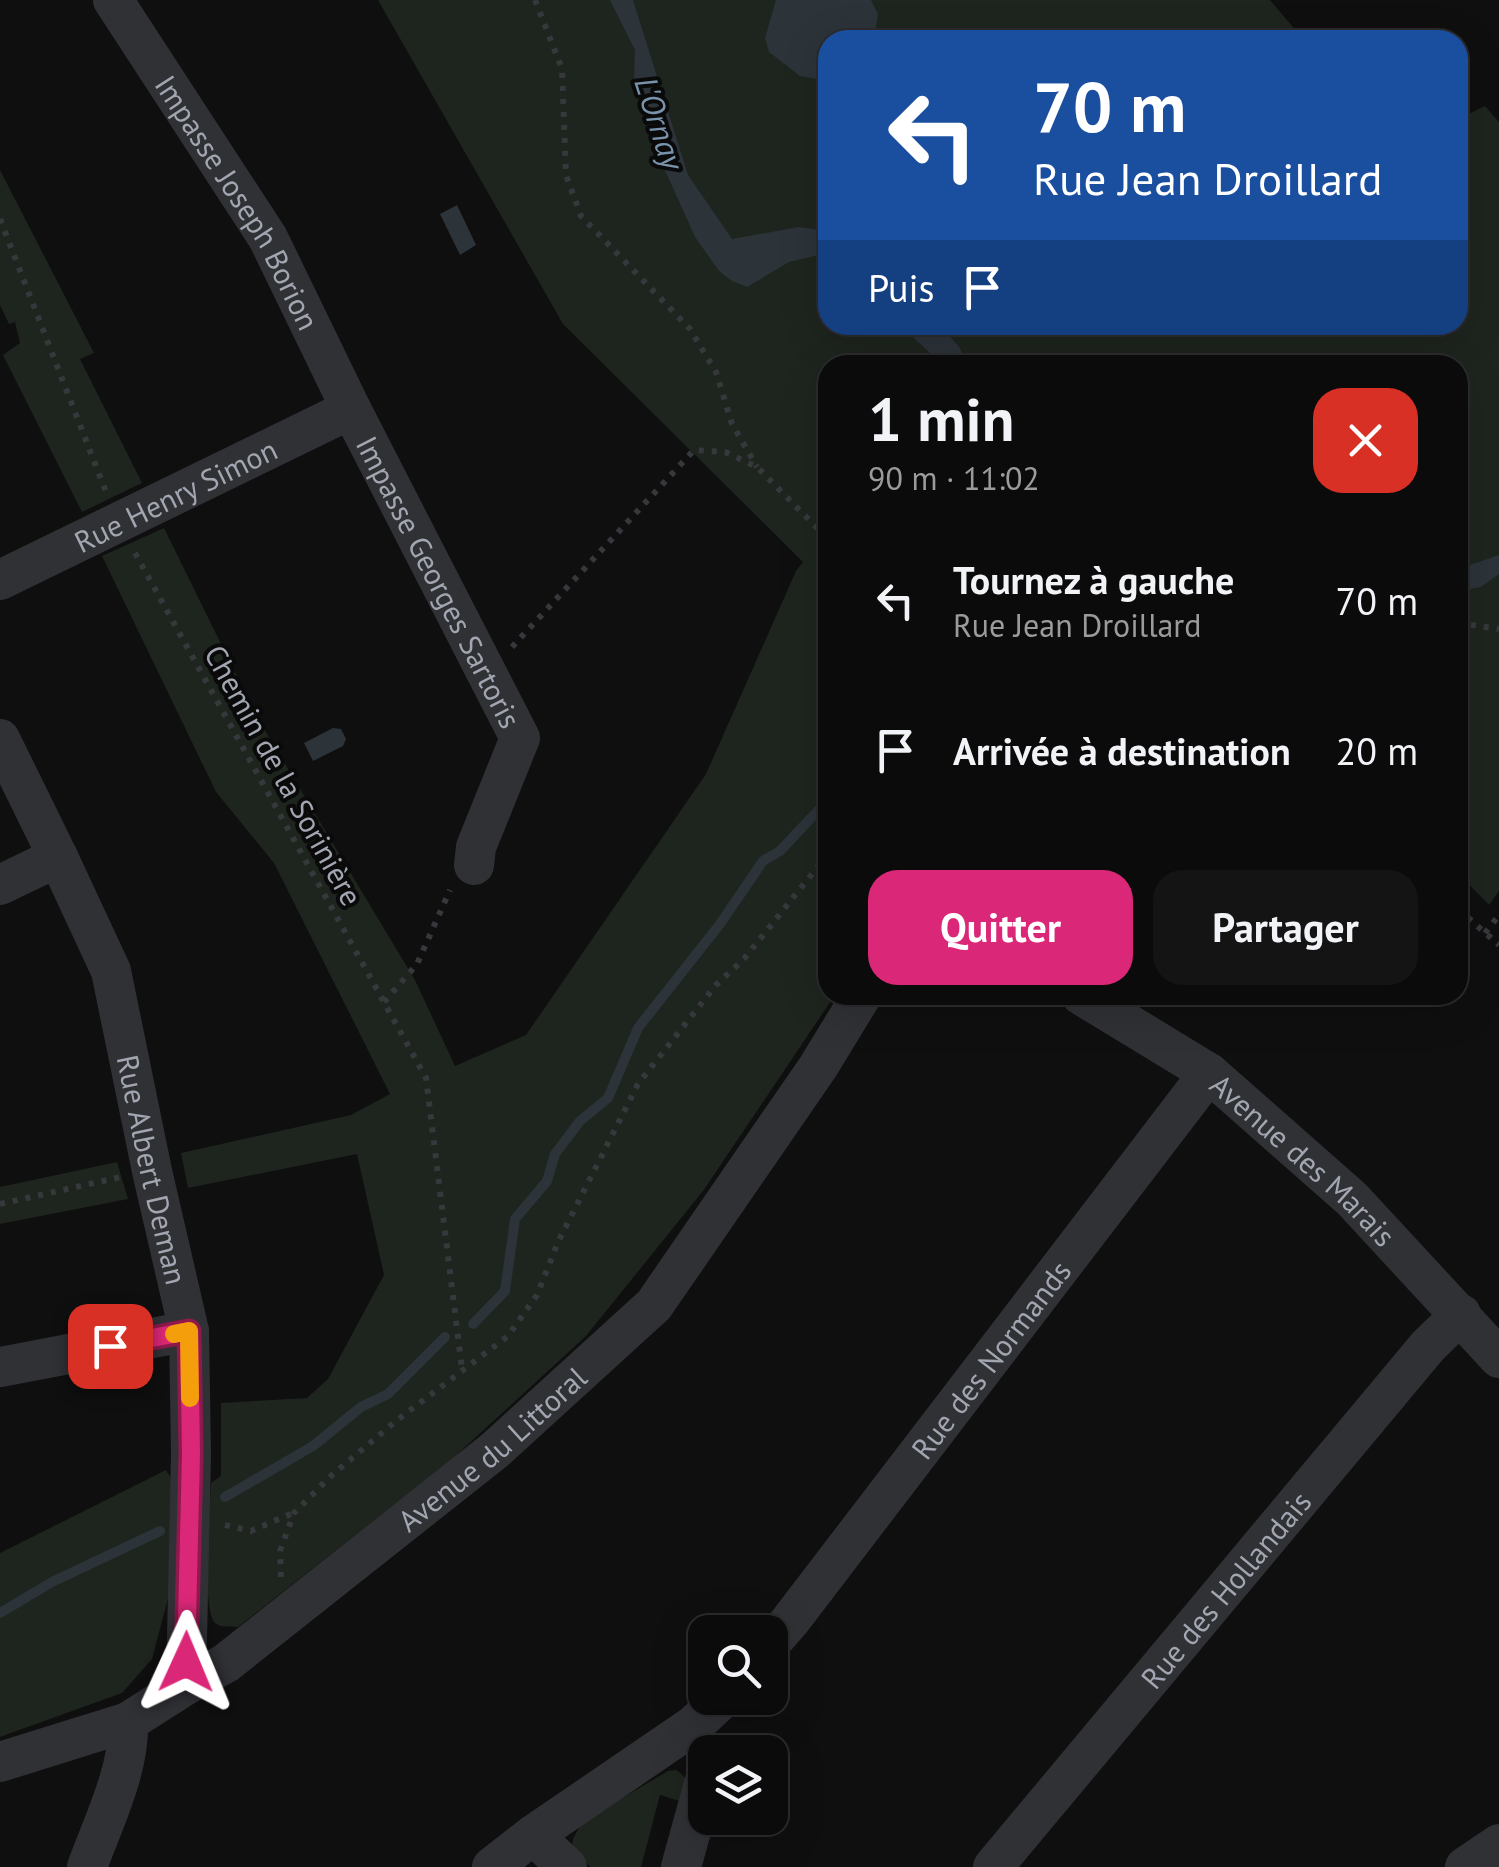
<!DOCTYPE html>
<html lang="fr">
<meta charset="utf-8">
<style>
body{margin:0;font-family:"PT Sans",sans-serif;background:#141415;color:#f1f3f6;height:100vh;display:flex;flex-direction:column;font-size:38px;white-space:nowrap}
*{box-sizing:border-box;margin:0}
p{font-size:32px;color:#9a9b9d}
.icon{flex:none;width:55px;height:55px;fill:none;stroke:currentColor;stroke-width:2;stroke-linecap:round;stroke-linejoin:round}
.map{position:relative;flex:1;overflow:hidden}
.drawer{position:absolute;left:818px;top:355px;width:650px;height:650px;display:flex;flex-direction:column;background:#0b0b0c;border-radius:30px;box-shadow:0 10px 40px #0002,0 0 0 2px #2b2b2d}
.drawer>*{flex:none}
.top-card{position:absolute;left:818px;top:30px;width:650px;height:305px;border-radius:30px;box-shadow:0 10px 40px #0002,0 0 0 2px #2b2b2d;background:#1a4fa0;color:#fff;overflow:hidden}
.fabs{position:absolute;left:688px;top:1615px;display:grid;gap:20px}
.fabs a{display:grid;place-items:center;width:100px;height:100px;border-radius:20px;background:#0b0b0c;box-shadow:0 10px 40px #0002,0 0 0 2px #2b2b2d;font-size:50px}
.pin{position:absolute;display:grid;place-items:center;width:85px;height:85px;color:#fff;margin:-42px;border-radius:20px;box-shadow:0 5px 15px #0006}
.me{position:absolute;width:110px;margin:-55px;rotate:1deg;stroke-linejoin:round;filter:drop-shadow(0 0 8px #0008)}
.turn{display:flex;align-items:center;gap:35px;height:210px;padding:0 50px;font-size:45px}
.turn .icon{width:130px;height:130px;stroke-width:2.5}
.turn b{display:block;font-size:70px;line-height:85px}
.then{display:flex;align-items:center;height:95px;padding:0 50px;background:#0003;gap:20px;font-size:38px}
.round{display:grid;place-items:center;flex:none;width:105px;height:105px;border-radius:30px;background:#141415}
.head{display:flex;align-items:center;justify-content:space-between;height:170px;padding:0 50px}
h1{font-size:60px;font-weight:600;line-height:75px}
.primary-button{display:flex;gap:20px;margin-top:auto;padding:20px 50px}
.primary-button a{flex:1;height:115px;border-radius:30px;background:#db2777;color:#fff;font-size:40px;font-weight:600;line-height:115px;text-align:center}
.primary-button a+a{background:#141415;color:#f1f3f6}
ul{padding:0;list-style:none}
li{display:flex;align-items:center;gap:30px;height:150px;padding:0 50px}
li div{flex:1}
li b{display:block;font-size:38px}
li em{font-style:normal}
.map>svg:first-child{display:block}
.green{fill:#1e241e}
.water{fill:#2c3339}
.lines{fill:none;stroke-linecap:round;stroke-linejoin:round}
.stream{stroke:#2c3339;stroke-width:10}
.path{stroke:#36383c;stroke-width:6;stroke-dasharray:5 8;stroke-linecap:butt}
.street{stroke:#303135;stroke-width:40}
.route-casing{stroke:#8e194d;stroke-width:25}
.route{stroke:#db2777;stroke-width:18}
.slow{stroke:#f59e0b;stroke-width:18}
.labels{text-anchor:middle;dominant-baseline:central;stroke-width:8;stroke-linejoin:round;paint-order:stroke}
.street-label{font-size:30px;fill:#a1a6b0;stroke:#0a0a0b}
.water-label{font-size:32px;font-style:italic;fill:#7993aa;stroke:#0a0a0b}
</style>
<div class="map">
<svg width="1499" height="1867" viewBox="0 0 1499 1867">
<rect width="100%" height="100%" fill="#0f0f10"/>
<g class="green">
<path d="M378 0H1270L1304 40H828V325H1458V119L1485 106 1499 122V891L1489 905 1458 873V365H828V995H835L703 1191 586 1336 451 1460 238 1627C231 1626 220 1628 215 1623 201 1607 210 1507 211 1483L221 1476V1403L307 1398 328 1379 384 1275 357 1154 188 1188 181 1153 351 1115 390 1094 274 863 216 792 102 556 164 528 258 719 415 980 455 1066 526 1035 706 774 796 571 803 562 563 324Z"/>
<polygon points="0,170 94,353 80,359 142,483 82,512 3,355 20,343 15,322 9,324 0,305"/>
<polygon points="117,1162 128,1199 0,1224 0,1187"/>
<polygon points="166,1470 181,1493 175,1572 152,1659 122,1693 0,1737 0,1553"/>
<path d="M676 1770C691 1779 687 1787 683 1802L660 1795 641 1867H590L572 1846 573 1839 582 1822 668 1771Z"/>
</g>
<g class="water">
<polygon points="610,0 633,0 688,175 732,239 799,227 827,231 827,253 789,262 747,287 732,281 719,271 695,237 659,157 634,80 635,50"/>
<polygon points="776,0 871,0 878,14 874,38 828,40 827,81 800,76 769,52 765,38"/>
<polygon points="457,205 476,245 460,255 440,214"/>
<polygon points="900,325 940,325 960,348 965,365 934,365 929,352"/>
<polygon points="1499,555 1499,574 1481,587 1458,591 1458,569"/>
<polygon points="333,728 341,729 346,739 343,746 313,761 304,743"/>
</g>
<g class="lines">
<g class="stream">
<polyline points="473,1324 505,1291 515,1219 547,1181 555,1154 580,1121 608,1098 638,1028 720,924 763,861 780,851 828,800"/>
<polyline points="225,1497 313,1446 361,1407 388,1394 445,1337"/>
<polyline points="0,1613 52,1582 160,1531"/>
</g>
<g class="path">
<polyline points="535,0 562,69 566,175 581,216 690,329 716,372 732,424 757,467"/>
<polyline points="0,219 106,492"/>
<polyline points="135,553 426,1078 462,1369"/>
<polyline points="1458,623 1499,629"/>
<polyline points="512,647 694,450 725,452 757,467 828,539"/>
<polyline points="1458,909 1499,945"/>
<polyline points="1485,933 1499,915"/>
<polyline points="384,1002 417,964 450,890"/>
<polyline points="0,1204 121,1177"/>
<polyline points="225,1525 251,1531 293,1513"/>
<polyline points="281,1577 280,1551 294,1513 332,1475 396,1421 508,1336 537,1295 558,1242 638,1084 716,985 744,959 828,854"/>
</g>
<g class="street">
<path id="s1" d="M113 0 268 238 351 409 520 738 476 847 474 865"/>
<path id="s2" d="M0 580 351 409"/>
<path id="s3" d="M0 739 58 857 111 971 152 1171 189 1331 191 1454 186 1685"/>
<polyline points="0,885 58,857"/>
<path id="s4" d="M1081 995 1209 1073 1352 1199 1499 1358"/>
<polyline points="0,1367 189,1331"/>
<path id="s5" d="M770 1644 790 1621 1209 1073"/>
<path id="s6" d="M0 1762 128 1722 186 1685 226 1663 495 1450 654 1305 818 1067 862 995"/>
<polyline points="533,1835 567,1867"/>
<path d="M87 1867C103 1823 130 1769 128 1722"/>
<polyline points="492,1867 533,1835 694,1725 723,1698"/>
<polyline points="681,1867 705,1780"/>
<path id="s7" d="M993 1867 1428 1346 1461 1314"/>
<polyline points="1465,1867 1499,1844"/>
</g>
</g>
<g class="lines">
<g class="route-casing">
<polyline id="route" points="110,1346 189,1331 191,1454 186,1662"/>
</g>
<use href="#route" class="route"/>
<polyline class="slow" points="174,1334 189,1331 190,1398"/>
</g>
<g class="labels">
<g class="street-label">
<text stroke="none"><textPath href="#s1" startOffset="238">Impasse Joseph Borion</textPath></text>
<text stroke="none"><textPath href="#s2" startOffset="195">Rue Henry Simon</textPath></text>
<text stroke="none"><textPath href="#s1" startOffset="668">Impasse Georges Sartoris</textPath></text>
<text transform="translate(284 775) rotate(61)">Chemin de la Sorinière</text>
<text stroke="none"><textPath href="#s4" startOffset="278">Avenue des Marais</textPath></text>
<text stroke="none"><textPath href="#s3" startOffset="460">Rue Albert Deman</textPath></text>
<text stroke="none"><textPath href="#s5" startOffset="360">Rue des Normands</textPath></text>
<text stroke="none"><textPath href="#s6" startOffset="590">Avenue du Littoral</textPath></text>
<text stroke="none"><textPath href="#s7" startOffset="362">Rue des Hollandais</textPath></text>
</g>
<g class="water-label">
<text transform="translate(660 123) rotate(72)">L'Ornay</text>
</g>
</g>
</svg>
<div class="fabs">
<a><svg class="icon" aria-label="search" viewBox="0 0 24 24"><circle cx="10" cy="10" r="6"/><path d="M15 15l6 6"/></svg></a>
<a><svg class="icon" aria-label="layers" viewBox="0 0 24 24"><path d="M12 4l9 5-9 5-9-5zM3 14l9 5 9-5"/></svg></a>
</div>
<div class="pin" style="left:110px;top:1346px;background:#d93025"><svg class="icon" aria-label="arrive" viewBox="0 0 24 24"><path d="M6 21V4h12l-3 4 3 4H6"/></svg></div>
<svg class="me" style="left:186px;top:1662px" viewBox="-20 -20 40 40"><path d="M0-17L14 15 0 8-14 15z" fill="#db2777" stroke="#fff" stroke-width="4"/></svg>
<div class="top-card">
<div class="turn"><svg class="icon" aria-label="left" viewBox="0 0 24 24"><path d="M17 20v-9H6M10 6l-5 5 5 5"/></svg><div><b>70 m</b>Rue Jean Droillard</div></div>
<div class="then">Puis<svg class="icon" aria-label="arrive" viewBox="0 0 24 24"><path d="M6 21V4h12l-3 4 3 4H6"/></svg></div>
</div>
<section class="drawer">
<div class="head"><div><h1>1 min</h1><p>90 m · 11:02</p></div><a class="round" style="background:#d93025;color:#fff"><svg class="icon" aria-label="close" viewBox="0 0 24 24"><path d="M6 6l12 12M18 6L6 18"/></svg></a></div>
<ul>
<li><svg class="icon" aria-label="left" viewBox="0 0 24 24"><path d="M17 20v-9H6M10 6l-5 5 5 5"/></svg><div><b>Tournez à gauche</b><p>Rue Jean Droillard</p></div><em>70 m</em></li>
<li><svg class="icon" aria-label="arrive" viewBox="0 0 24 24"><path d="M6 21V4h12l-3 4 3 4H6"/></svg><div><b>Arrivée à destination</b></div><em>20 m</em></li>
</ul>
<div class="primary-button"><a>Quitter</a><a>Partager</a></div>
</section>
</div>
